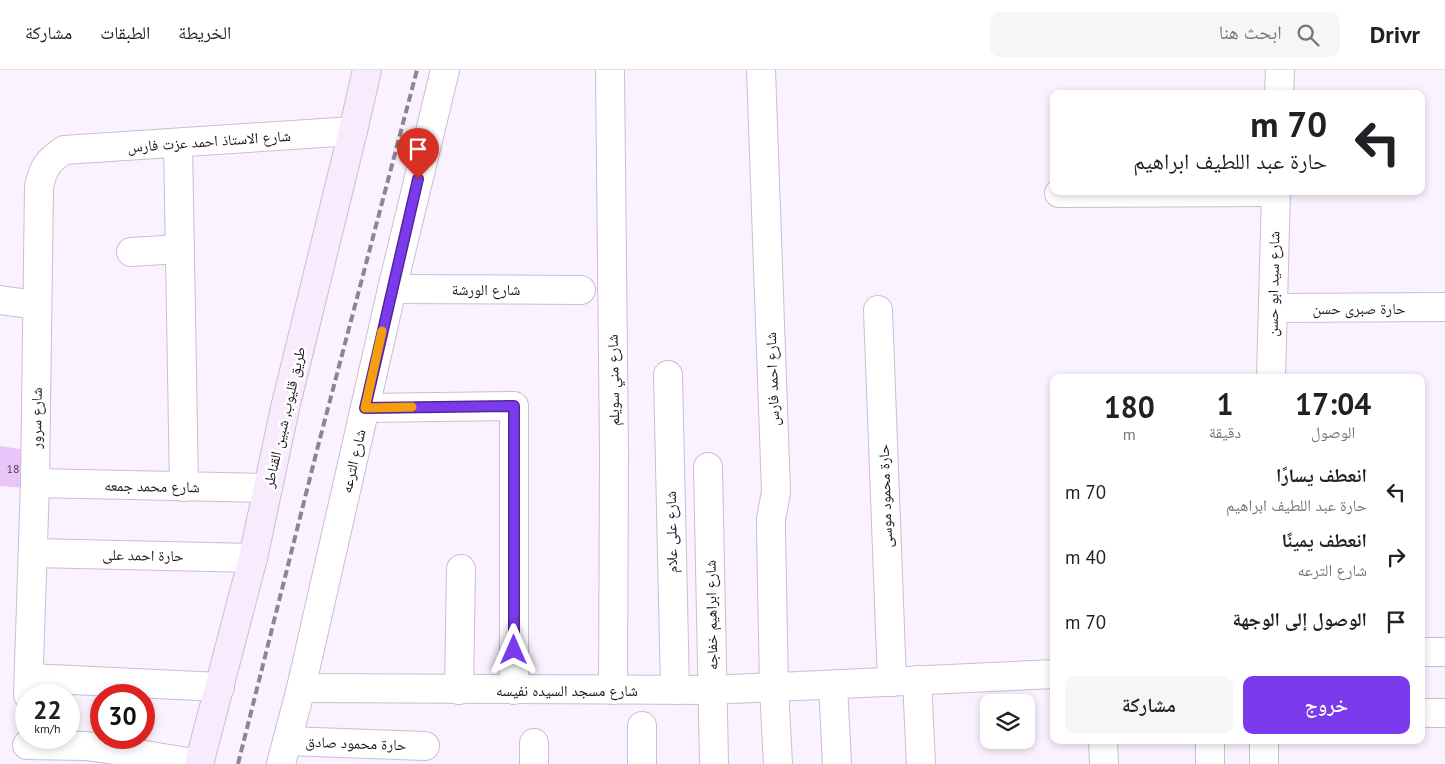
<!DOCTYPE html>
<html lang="ar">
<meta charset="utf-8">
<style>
body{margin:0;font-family:"PT Sans","Noto Naskh Arabic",sans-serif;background:#f6f6f6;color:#202124;direction:rtl;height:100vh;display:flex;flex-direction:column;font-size:19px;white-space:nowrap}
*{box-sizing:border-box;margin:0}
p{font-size:16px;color:#757577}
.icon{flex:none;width:28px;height:28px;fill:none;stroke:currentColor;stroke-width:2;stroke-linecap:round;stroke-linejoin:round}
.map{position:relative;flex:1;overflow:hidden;direction:ltr}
.sheet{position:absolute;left:1050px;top:304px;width:375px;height:370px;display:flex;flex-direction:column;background:#fff;border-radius:10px;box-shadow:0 2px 8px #0003;direction:rtl}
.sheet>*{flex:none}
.guide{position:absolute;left:1050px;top:20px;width:375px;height:105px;border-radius:10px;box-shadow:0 2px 8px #0003;direction:rtl;background:#fff;color:#202124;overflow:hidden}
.fabs{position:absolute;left:980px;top:624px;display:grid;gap:10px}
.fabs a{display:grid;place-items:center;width:55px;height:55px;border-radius:10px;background:#fff;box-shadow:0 2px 8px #0003;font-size:25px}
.speed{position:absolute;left:15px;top:614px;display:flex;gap:10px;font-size:25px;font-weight:700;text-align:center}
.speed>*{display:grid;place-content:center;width:65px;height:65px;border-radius:50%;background:#fff;box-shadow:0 2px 8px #0003;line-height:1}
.speed small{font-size:12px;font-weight:400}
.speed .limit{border:8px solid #d22;background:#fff;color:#111}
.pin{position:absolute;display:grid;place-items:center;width:42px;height:42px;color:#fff;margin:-51px -21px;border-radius:50% 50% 50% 0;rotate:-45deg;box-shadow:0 0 5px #0007}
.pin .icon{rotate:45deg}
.me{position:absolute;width:55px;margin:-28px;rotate:0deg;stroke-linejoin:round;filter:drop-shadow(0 0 4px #0008)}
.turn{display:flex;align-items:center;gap:18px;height:105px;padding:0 15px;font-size:22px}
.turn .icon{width:65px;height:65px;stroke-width:2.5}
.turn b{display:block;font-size:35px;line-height:42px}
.eta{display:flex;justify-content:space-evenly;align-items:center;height:85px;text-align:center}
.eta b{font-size:30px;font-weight:600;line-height:35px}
.cta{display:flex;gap:10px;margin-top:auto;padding:10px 15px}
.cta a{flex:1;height:58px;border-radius:10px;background:#7c3aed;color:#fff;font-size:20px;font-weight:600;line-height:58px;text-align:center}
.cta a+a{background:#f6f6f6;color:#202124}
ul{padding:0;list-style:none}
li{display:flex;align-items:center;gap:15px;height:65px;padding:0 15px}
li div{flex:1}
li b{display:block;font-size:19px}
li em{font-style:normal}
header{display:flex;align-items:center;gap:30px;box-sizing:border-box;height:70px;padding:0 25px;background:#fff;border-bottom:1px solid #e0e0e0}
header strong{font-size:24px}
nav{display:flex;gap:28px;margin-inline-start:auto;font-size:18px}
.search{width:350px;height:45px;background:#f6f6f6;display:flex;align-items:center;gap:12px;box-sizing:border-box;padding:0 18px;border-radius:10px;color:#757577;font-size:19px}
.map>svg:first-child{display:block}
.building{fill:#e9c5f9}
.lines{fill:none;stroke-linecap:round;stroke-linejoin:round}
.street-casing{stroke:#cebbd6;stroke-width:30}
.secondary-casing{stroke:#cebbd6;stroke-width:30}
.street{stroke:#fff;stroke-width:28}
.secondary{stroke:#f8ebfe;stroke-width:28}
.rail{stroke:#8d8690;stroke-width:4;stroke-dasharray:8 4;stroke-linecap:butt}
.route-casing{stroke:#51269a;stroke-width:12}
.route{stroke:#7c3aed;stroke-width:9}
.slow{stroke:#f59e0b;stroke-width:9}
.labels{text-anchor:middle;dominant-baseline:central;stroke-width:5;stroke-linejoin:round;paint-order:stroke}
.number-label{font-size:12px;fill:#4e4155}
.street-label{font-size:15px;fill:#1b151e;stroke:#fff}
</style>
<header>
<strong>Drivr</strong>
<div class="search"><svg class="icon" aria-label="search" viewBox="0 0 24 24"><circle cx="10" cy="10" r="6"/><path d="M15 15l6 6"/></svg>ابحث هنا</div>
<nav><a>الخريطة</a><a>الطبقات</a><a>مشاركة</a></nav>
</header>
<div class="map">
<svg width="1445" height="694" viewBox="0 0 1445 694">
<rect width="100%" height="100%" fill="#faf2fe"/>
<polygon class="building" points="0,376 27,380 26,418 0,416"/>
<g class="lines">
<g class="street-casing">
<g id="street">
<polyline points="610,0 614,384 613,620"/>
<polyline points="761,0 776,422 771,449 771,462 774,618 778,694"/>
<polyline points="1279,24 1280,0"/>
<polyline points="178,73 184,417"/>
<polyline points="1059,123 1275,122"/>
<polyline points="131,182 180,179"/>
<polyline points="392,219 581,220"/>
<polyline points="0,230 37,235"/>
<polyline points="1273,238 1445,237"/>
<polyline points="878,240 892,612"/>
<polyline points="668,305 675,620"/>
<polyline points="1271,308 1276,121"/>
<polyline points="365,338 514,336 514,620"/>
<polyline points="708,397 714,694"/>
<polyline points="35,413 268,418"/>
<polyline points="33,483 253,488"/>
<polyline points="1421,582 1445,582"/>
<polyline points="29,608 220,617"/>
<polyline points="917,610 921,694"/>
<polyline points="833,615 837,694"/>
<polyline points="301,618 712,620 1054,604"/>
<polyline points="459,620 461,499"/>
<path d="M28 625 35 413 39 117C43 97 48 91 64 80L353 61"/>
<polyline points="1421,643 1445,643"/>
<polyline points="642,656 642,694"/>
<polyline points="1103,670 1104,694"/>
<polyline points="1210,670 1210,694"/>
<polyline points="287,671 425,676"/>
<polyline points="27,675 86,676 115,680 199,694"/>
<polyline points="281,694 301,618 392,219 445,0"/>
<polyline points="534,694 534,673"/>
<polyline points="1264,694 1264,670"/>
</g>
</g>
<g class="secondary-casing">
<polyline id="secondary" points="199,694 253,488 285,338 353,61 367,0"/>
</g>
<use href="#street" class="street"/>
<use href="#secondary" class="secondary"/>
<polyline class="rail" points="238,694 318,376 417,0"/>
</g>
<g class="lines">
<g class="route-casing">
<polyline id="route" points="418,109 365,338 514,336 514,580"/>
</g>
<use href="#route" class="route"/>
<polyline class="slow" points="382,261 365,338 412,337"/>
</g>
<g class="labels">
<g class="number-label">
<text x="13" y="398">18</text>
</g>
<g class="street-label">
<text transform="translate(209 71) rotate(-4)">شارع الاستاذ احمد عزت فارس</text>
<text transform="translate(1273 214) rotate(-89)">شارع سيد ابو حسن</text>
<text x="486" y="219">شارع الورشة</text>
<text x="1359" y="238">حارة صبرى حسن</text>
<text transform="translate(772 309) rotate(-92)">شارع احمد فارس</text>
<text transform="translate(613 310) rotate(-91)">شارع مني سويلم</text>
<text transform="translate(284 347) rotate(-77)">طريق قليوب, شبين القناطر</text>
<text transform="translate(36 348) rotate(-89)">شارع سرور</text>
<text transform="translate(353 391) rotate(-77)">شارع الترعه</text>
<text transform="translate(152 416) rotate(1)">شارع محمد جمعه</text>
<text transform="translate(885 426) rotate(-92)">حارة محمود موسى</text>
<text transform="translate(671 462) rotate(-91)">شارع على علام</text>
<text transform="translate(143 485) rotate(1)">حارة احمد على</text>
<text transform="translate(711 545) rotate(-91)">شارع ابراهيم خفاجه</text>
<text x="567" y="620">شارع مسجد السيده نفيسه</text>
<text transform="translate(356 673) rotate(2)">حارة محمود صادق</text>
</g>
</g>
</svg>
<div class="fabs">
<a><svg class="icon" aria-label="layers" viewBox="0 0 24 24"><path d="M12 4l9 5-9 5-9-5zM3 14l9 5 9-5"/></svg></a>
</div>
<div class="speed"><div>22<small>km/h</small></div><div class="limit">30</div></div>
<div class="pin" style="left:418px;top:109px;background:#d93025"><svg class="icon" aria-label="arrive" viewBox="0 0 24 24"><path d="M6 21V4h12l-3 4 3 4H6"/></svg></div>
<svg class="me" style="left:514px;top:580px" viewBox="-20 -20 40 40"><path d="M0-17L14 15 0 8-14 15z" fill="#7c3aed" stroke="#fff" stroke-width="4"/></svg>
<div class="guide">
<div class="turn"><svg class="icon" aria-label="left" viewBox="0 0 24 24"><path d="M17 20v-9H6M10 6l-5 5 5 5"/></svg><div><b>70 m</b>حارة عبد اللطيف ابراهيم</div></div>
</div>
<section class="sheet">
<div class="eta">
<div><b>17:04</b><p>الوصول</p></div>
<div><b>1</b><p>دقيقة</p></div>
<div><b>180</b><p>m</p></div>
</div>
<ul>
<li><svg class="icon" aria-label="left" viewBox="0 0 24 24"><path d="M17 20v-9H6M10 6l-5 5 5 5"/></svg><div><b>انعطف يسارًا</b><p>حارة عبد اللطيف ابراهيم</p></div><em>70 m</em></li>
<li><svg class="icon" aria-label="right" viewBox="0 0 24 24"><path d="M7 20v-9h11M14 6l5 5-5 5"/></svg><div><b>انعطف يمينًا</b><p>شارع الترعه</p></div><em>40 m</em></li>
<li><svg class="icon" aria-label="arrive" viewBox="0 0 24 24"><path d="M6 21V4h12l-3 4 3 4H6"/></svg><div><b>الوصول إلى الوجهة</b></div><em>70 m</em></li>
</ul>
<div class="cta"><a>خروج</a><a>مشاركة</a></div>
</section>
</div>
